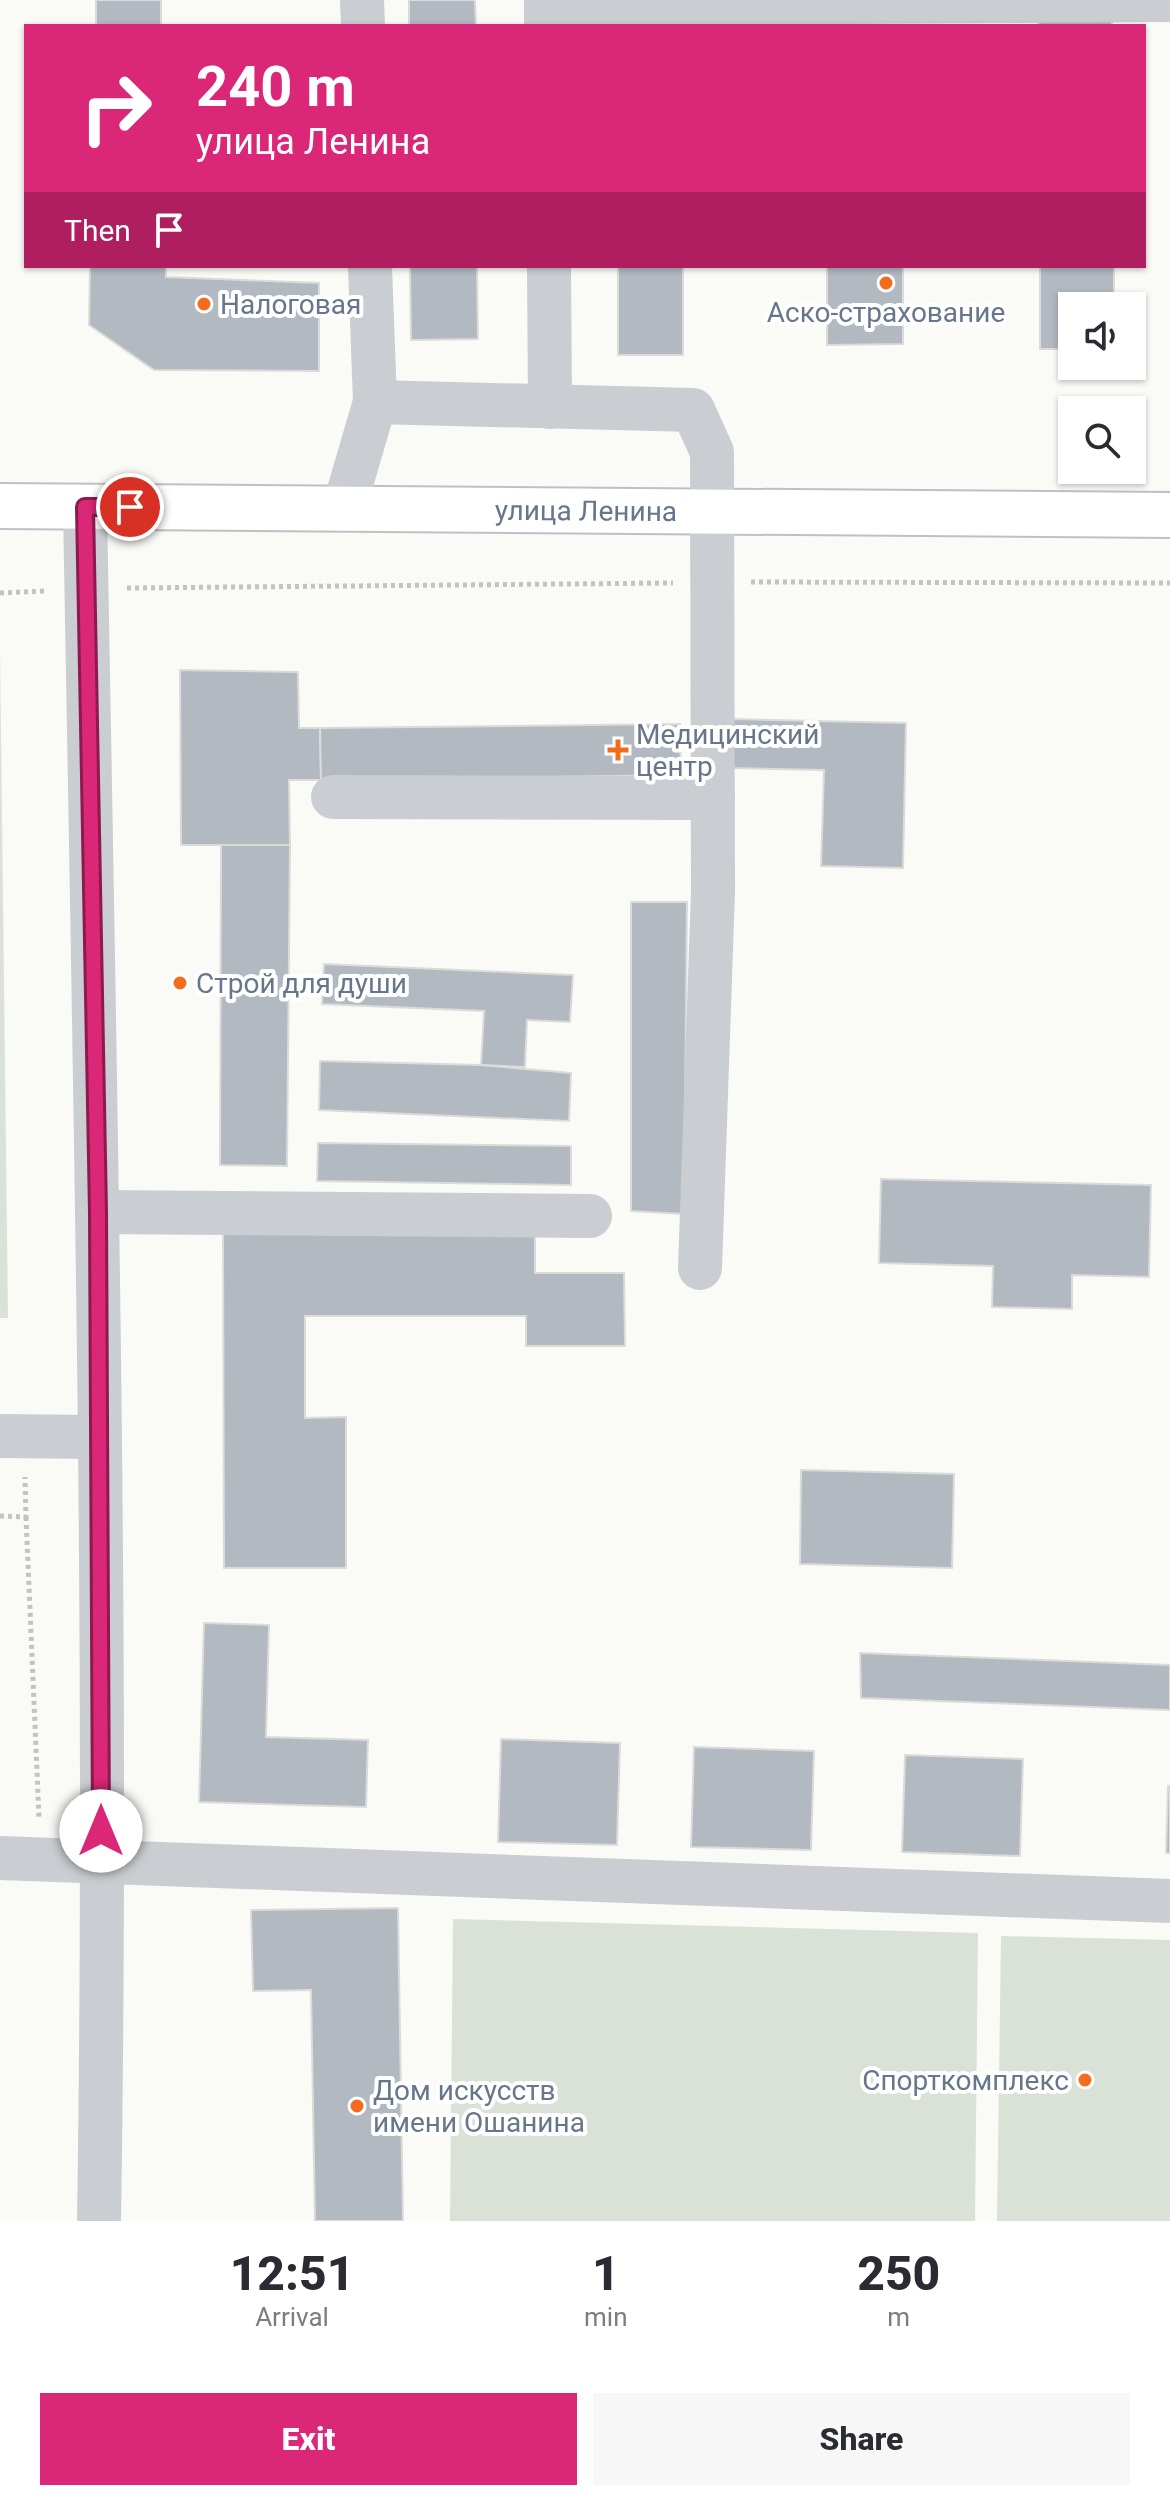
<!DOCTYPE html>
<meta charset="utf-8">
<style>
body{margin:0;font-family:Roboto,sans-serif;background:#f7f7f7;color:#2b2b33;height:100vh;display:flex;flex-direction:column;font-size:30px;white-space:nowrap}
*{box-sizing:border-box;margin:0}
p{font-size:26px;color:#7c7c81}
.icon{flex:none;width:44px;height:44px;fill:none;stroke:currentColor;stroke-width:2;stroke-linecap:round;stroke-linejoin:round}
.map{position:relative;height:2221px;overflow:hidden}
.panel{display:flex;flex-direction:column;background:#fff;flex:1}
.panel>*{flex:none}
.hud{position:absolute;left:24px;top:24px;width:1122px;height:244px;border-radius:0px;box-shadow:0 2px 6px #0004;background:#db2777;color:#fff;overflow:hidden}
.controls{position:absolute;left:1058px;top:292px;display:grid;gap:16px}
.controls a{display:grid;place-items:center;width:88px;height:88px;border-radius:0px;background:#fff;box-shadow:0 2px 6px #0004;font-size:40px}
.pin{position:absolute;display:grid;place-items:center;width:68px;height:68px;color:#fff;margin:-34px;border:4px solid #fff;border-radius:50%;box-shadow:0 2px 8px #0007}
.me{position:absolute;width:88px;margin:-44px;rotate:0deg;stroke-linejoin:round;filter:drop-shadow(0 0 6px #0008)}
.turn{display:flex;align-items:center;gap:28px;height:168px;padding:0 40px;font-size:36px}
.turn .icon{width:104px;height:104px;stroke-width:2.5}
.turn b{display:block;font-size:56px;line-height:68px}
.then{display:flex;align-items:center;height:76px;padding:0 40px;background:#0003;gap:16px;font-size:30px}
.eta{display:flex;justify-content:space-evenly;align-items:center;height:136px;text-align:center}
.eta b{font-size:48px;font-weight:800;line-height:56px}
.action{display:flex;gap:16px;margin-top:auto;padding:16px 40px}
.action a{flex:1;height:92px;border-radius:0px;background:#db2777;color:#fff;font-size:32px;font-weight:800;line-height:92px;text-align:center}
.action a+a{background:#f7f7f7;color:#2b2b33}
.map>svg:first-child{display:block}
.green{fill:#dae2d8}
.building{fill:#b2b9c1;stroke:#dbdcd9;stroke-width:2}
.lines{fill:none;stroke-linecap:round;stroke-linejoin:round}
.major-casing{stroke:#bdc0c5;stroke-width:48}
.path{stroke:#c1c3c6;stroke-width:5;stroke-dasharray:4 4;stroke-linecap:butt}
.minor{stroke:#cacdd1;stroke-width:44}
.major{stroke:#fff;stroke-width:44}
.route-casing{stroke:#8e194d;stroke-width:20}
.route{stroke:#db2777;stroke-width:14}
.poi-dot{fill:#f36c1e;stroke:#fff;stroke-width:3}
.labels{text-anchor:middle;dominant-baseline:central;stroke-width:8;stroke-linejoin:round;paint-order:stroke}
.poi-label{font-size:28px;fill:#66768b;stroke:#fff;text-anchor:start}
.street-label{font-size:28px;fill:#66768b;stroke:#fff}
</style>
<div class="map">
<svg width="1170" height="2221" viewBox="0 0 1170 2221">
<rect width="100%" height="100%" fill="#fafaf7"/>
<g class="green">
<polygon points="0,649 8,1318 0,1318"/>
<polygon points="453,1919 978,1933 975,2221 450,2221"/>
<polygon points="1001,1936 1170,1940 1170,2221 997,2221"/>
</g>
<g class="building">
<rect x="96" y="0" width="65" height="26"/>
<polygon points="409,0 475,0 476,26 409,26"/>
<rect x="1038" y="20" width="74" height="6"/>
<polygon points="90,266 166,266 166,277 319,283 319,371 154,370 89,325"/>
<polygon points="410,266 477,266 478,339 411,340"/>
<rect x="618" y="266" width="65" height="89"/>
<polygon points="827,266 903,266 903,344 827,345"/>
<polygon points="1040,266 1114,266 1114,306 1072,306 1072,349 1040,349"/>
<polygon points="180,670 298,672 299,728 320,728 321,780 289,780 290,845 181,845"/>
<polygon points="731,719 906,723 903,868 821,866 824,770 730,768"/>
<polygon points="680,724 681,775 321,780 320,728"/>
<polygon points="221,845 290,845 287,1166 220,1165"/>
<polygon points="631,902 687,902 684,1214 631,1211"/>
<polygon points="324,964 573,975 570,1022 527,1020 525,1067 481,1065 484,1011 322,1004"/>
<polygon points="320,1061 481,1065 571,1073 569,1121 319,1110"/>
<polygon points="318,1143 571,1146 571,1185 317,1181"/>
<polygon points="881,1179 1151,1185 1149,1277 1072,1275 1072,1309 992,1307 993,1266 879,1263"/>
<polygon points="223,1234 535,1234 535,1273 624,1273 625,1346 526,1346 526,1316 305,1316 305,1418 346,1417 346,1568 224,1568"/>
<polygon points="801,1470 954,1474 952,1568 800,1564"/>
<polygon points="204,1623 269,1625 266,1737 368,1740 366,1807 199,1802"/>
<polygon points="860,1653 1170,1665 1170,1710 861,1698"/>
<polygon points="501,1739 620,1743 617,1845 498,1842"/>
<polygon points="694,1747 814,1751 811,1850 691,1847"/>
<polygon points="905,1755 1023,1759 1020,1856 902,1852"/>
<polygon points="1168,1786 1170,1786 1170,1853 1166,1853"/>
<polygon points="398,1908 403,2221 315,2221 311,1990 253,1991 251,1910"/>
</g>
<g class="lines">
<g class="major-casing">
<g id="major">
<path id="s1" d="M0 506 1170 515"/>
</g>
</g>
<g class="path">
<polyline points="751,582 1170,583"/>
<polyline points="127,588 673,583"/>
<polyline points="0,593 45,591"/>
<polyline points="0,1516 26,1517 25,1477"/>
<polyline points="26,1517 39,1818"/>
</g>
<g class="minor">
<polyline points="362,0 363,26"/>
<polyline points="546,26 546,4 1170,0"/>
<polyline points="370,266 375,402"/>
<polyline points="549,266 550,407"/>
<path d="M85 507C95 1078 108 1650 99 2221"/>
<polyline points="344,508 375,402 693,410 712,452 713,891 700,1268"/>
<polyline points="333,797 713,798"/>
<polyline points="98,1212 590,1216"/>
<polyline points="0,1436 98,1437"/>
<polyline points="0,1858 1170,1901"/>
</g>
<use href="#major" class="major"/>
</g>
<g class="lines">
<g class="route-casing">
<polyline id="route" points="101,1831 98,1212 85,507 130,507"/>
</g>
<use href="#route" class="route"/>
</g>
<g class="poi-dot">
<circle cx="886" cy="283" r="8"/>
<circle cx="204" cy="304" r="8"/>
<path d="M614 738h8v8h8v8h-8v8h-8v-8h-8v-8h8z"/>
<circle cx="180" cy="983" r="8"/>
<circle cx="1085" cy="2080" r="8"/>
<circle cx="357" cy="2106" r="8"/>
</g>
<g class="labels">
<g class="poi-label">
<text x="220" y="304">Налоговая</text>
<text x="886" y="312" text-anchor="middle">Аско-страхование</text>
<text x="636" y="734">Медицинский<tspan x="636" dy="32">центр</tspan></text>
<text x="196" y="983">Строй для души</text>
<text x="1069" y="2080" text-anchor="end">Спорткомплекс</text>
<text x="373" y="2090">Дом искусств<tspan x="373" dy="32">имени Ошанина</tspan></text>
</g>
<g class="street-label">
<text stroke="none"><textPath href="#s1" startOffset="586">улица Ленина</textPath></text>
</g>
</g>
</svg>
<div class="controls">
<a><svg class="icon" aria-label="sound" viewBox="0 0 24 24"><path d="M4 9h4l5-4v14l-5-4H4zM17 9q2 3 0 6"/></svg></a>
<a><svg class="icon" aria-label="search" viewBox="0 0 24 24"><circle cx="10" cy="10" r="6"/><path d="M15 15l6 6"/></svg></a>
</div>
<div class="pin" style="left:130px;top:507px;background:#d93025"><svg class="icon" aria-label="arrive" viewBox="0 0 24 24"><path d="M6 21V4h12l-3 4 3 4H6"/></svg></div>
<svg class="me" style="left:101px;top:1831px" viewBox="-20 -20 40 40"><circle r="19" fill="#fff"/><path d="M0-13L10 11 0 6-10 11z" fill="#db2777"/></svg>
<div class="hud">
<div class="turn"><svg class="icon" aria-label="right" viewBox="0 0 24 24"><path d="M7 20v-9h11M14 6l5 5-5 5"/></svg><div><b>240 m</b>улица Ленина</div></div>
<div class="then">Then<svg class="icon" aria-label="arrive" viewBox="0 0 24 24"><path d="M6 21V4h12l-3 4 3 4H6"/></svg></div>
</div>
</div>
<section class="panel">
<div class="eta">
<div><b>12:51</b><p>Arrival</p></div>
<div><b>1</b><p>min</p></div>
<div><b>250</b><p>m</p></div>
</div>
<div class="action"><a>Exit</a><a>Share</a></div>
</section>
